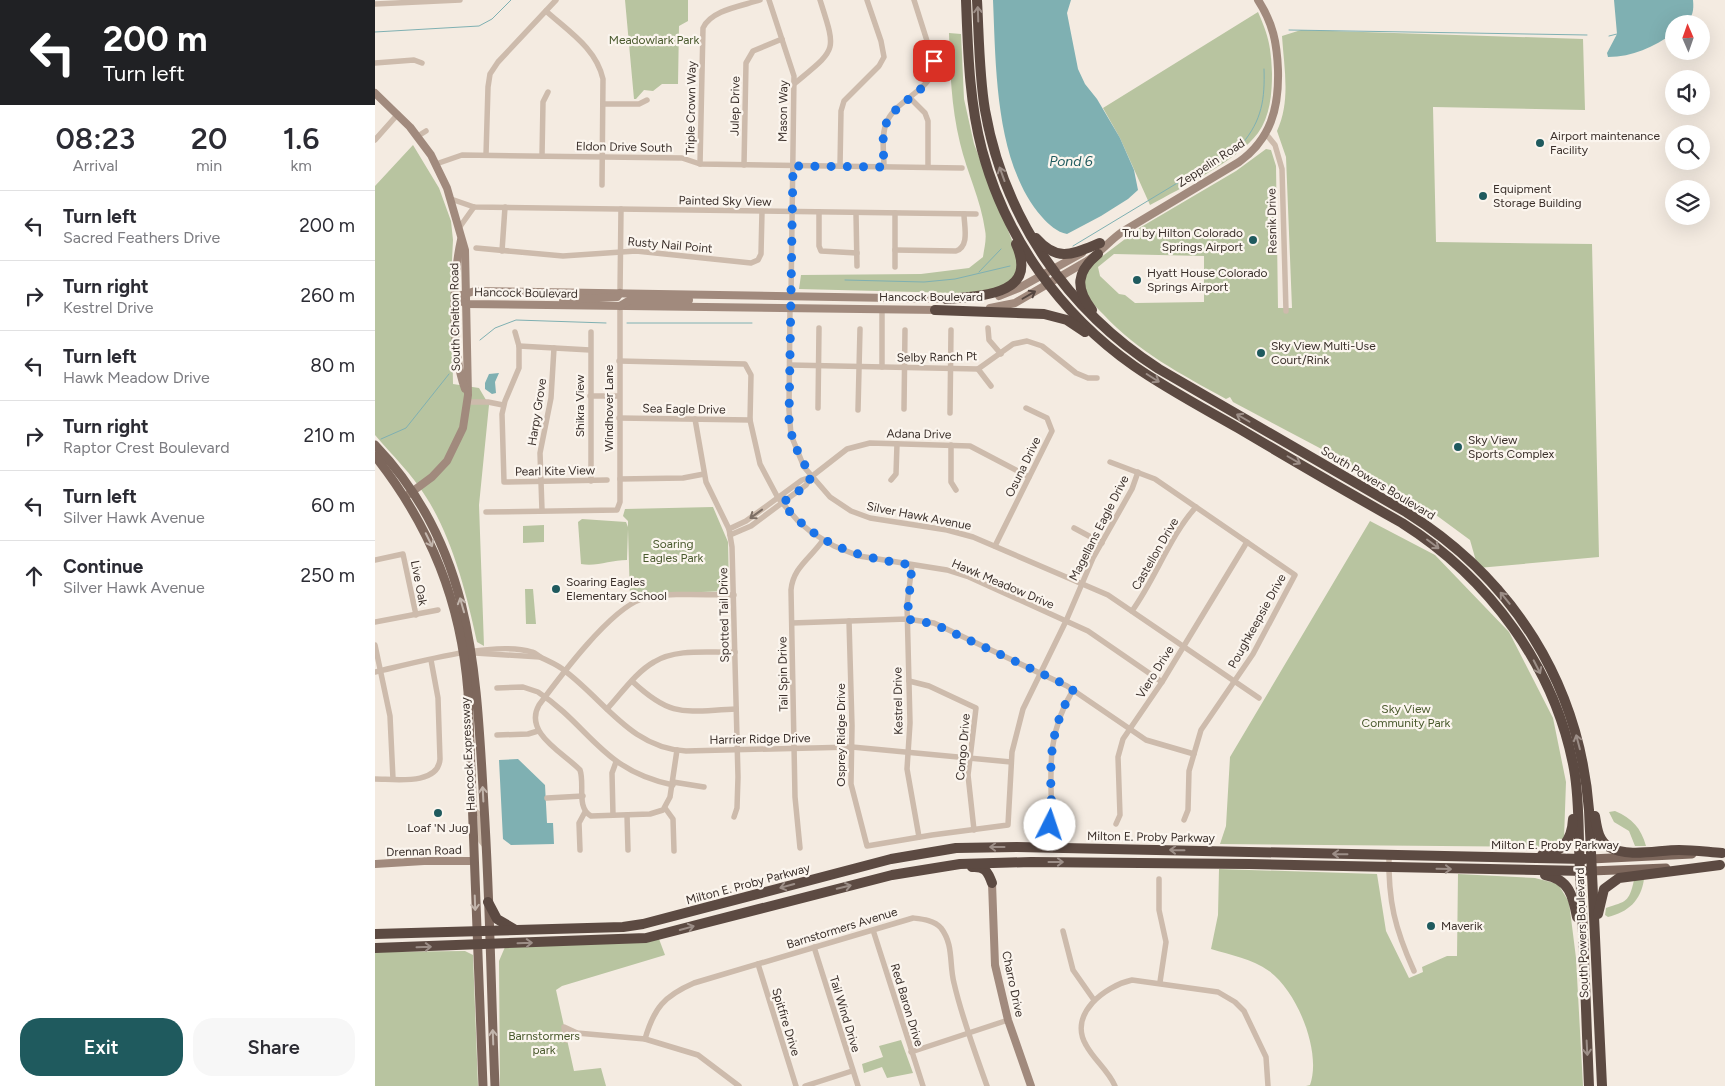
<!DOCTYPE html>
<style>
body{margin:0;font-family:Figtree,sans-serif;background:#f7f7f7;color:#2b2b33;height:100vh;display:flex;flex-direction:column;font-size:19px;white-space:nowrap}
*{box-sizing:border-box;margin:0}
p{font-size:16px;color:#7c7c81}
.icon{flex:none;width:28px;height:28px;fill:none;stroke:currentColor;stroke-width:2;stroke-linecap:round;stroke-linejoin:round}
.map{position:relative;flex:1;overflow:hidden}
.panel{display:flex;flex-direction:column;background:#fff;width:375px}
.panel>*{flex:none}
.top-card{background:#202124;color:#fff;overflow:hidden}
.needle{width:32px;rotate:358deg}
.tools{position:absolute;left:1290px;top:15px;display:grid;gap:10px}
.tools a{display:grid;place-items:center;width:45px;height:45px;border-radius:50%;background:#fff;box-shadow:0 5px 20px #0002;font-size:25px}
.pin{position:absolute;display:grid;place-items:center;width:42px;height:42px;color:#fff;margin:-21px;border-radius:10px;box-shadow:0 2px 8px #0006}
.me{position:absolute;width:55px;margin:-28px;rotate:4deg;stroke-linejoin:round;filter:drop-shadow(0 0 4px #0008)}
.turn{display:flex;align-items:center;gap:18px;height:105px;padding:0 20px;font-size:22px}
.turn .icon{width:65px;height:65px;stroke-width:2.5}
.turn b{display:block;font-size:35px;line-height:42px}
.eta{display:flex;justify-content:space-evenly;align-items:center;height:85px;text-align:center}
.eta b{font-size:30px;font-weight:600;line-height:35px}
.action{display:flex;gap:10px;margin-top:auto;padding:10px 20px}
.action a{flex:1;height:58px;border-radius:20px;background:#1f5a5e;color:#fff;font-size:20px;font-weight:600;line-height:58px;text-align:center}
.action a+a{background:#f7f7f7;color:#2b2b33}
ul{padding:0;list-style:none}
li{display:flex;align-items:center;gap:15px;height:70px;padding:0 20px;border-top:1px solid #e1e1e2}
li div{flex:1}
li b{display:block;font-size:19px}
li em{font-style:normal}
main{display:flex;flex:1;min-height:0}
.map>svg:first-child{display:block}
.green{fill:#b8c4a0;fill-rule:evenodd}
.water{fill:#7fb0b2}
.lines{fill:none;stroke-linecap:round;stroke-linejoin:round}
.stream{stroke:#7fb0b2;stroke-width:1}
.street{stroke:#cdbbac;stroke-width:5.5}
.secondary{stroke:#a18a7d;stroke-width:8}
.primary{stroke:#7d675c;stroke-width:9}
.highway{stroke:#5c4a42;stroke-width:10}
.oneway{stroke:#9c8e87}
.oneway2{stroke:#544640}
.oneway3{stroke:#7d6f65}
.oneway4{stroke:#c2b5ac}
.route{stroke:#1a73e8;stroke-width:9;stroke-dasharray:0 16.2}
.poi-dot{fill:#1f5a5e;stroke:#fbf5ee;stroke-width:2}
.labels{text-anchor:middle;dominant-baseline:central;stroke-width:4.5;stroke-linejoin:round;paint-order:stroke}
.park-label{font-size:12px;fill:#4a5a2e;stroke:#fbf5ee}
.street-label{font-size:12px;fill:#3b302b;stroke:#fbf5ee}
.poi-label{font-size:12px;fill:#3b302b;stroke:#fbf5ee;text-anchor:start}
.water-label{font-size:14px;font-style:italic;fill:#1f5a5e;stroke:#fbf5ee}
</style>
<main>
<section class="panel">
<div class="top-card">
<div class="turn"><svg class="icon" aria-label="left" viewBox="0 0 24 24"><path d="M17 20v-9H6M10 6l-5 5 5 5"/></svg><div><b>200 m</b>Turn left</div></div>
</div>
<div class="eta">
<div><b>08:23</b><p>Arrival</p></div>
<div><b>20</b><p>min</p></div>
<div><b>1.6</b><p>km</p></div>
</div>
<ul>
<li><svg class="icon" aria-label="left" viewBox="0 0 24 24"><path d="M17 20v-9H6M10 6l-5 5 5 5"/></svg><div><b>Turn left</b><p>Sacred Feathers Drive</p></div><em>200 m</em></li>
<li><svg class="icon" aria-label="right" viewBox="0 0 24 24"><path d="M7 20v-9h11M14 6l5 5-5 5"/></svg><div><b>Turn right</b><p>Kestrel Drive</p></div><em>260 m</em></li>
<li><svg class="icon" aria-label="left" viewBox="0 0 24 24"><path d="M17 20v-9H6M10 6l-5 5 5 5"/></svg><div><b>Turn left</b><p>Hawk Meadow Drive</p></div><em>80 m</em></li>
<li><svg class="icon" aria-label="right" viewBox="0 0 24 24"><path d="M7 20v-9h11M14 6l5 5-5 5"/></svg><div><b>Turn right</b><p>Raptor Crest Boulevard</p></div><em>210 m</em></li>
<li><svg class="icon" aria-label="left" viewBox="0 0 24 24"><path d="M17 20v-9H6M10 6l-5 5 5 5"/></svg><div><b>Turn left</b><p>Silver Hawk Avenue</p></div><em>60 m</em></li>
<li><svg class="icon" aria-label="ahead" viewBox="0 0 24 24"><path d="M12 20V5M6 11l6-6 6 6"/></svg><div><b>Continue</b><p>Silver Hawk Avenue</p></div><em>250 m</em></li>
</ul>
<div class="action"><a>Exit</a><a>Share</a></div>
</section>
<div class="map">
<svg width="1350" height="1086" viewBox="0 0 1350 1086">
<rect width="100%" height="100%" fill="#f4ebe1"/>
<g class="green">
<polygon points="250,0 313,0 313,21 304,26 303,84 287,84 278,91 269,90 261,99 259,99"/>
<path d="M883 12C894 37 896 47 897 74 897 94 895 116 883 133 863 160 806 188 775 205L745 138 728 108Z"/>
<path d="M926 30 1208 39 1210 110 1058 107 1061 242 1217 244 1224 557 1103 568 1095 540 1061 515 973 463 858 402 855 397 851 399C806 374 763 352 728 314 721 307 710 296 709 285 708 278 713 270 717 264L766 227 861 171 891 149 896 150 901 166 903 308H917L911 157 902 131C916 101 909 68 907 36ZM739 254 829 256V302L760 303 750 295 744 294 725 276 723 267Z"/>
<path d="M574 33 586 34 589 99 599 144 642 253 644 270 635 283 616 291 581 293 424 289 426 275 546 274 594 268 608 257C609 249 612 239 610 230 606 200 592 173 585 143 576 106 575 70 574 33Z"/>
<path d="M38 145 64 188 76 221 78 240 76 280 78 384 104 388 114 405 104 505 109 646 102 642C92 595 77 537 51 497 37 474 17 455 0 435V186Z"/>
<path d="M338 507 353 542 354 589 353 591 274 594 255 600 253 529 252 560C236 560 221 567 206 564L203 522 207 519 251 522 253 527V521L248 516 250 509Z"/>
<polygon points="995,521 1060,555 1134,632 1178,718 1191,782 1189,838 1165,847 845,844 851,826 855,757"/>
<polygon points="169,525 169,542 148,543 148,526"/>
<polygon points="150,589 158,589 161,624 151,624"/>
<path d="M1240 811C1257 818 1266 828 1271 846H1260L1254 831 1239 822 1234 812Z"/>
<path d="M844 869 1002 874 1011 931 1034 978 1048 972 1047 967 1072 956H1082L1083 874 1160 878 1183 884 1194 902 1201 958 1208 1086H931L935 1085C947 1052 922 991 894 971 877 959 856 955 836 949L843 915Z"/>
<path d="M1269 879C1266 901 1253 912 1233 917L1230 915 1231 908C1251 901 1254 903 1259 880Z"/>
<polygon points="284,939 290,955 187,986 181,990 199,1071 226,1068 231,1086 125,1086 124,961 130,947"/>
<polygon points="90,951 98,955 103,1086 0,1086 0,952"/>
<polygon points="526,1040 538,1073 512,1078 507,1067 489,1073 487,1064 508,1057 504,1046"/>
</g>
<g class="water">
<path d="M618 0H696L692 13 703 69 710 84 722 99 745 138 759 170 763 190 753 199 726 216 692 234C682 232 674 225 667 217 620 164 621 67 618 0Z"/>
<path d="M1239 0H1318C1319 10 1318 17 1310 24H1299V33C1278 47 1258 57 1233 57L1232 53 1242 34Z"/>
<polygon points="124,373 120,382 121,393 117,394 110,389 110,383 114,374"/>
<polygon points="143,759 170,785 172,823 178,823 179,844 136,845 128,839 124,760"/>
</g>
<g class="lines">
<g class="stream">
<polyline points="914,30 1212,35"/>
<polyline points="0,32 104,26 117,19 136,0"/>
<polyline points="1234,36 1242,34"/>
<path d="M698 246 867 144C887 120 890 99 889 69"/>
<polyline points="604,272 626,249"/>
<polyline points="470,280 549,282 580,279 635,266"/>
<polyline points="252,323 377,323"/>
<polyline points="105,340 120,328 141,320 231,323"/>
<polyline points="6,439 31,428 74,374"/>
</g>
<g class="street">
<polyline points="394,0 419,76 416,297"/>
<polyline points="0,4 85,0"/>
<path d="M171 11C193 31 221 48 228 79L227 185"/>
<polyline points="0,63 39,60 47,63"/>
<path d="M419 84C462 48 462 53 445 0"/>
<polyline points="535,98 550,113 553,121 553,167"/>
<polyline points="228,104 264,104 272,100"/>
<polyline points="891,134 900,145 907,169 911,311"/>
<polyline points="43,136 51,131"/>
<polyline points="0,140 23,114"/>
<polyline points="111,155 113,87 115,74 123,62 181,0"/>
<polyline points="167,156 168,102 173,92"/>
<polyline points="61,164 87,155 307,158 325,164 587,168"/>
<path d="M325 164 328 28C336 10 367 6 385 0"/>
<polyline points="369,165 371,63 378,51 407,39"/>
<polyline points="465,166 466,111 469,101 504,66 509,57 506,41 492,0"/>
<path d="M509 167C509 154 506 137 511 124 519 100 555 92 560 66L539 0"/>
<polyline points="76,199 99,207 601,214"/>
<polyline points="444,212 444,246 446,251 482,253"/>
<polyline points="481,213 482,266"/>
<polyline points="520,213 520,267"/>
<polyline points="84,228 99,207"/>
<polyline points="101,248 188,256 261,251 376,263 383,260 386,254 387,212"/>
<path d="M520 250 581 251C595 246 589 226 589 214"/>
<polyline points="127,251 130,207"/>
<polyline points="245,293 246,209"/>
<polyline points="415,307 414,410 416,435 429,467 455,497 476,511 495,518 572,530 598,537 733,595 884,698"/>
<polyline points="613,328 614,340 626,354"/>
<polyline points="140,332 144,346 144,368 130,401 127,414 129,482 232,480"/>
<polyline points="144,346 215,350"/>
<polyline points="244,361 370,364 376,375 375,420 385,464 403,498 423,521 436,532 459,546 484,556 572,570 594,577 713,631 787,682"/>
<polyline points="415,365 603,369 638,344 652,341 667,346 701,373 713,378 722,378"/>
<polyline points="507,367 507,309"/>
<polyline points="603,369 616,386"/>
<polyline points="215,396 244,396"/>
<polyline points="91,402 113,402 128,405"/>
<polyline points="443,408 444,328"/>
<polyline points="529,409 530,330"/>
<polyline points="483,410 485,329"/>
<polyline points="575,413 576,330"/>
<polyline points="244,418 375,420"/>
<polyline points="320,419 331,482 354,529 357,547 363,777 362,808 359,817"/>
<polyline points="576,445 576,482 581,490"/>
<polyline points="735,462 780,479 920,575 878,654 826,730 814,771 813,810 809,820"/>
<polyline points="245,479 308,478 329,474"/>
<polyline points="516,480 521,474 522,444"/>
<polyline points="216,481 216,332"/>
<polyline points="167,510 165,453 176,398 179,348"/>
<polyline points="111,512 242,510 245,502 245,306"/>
<polyline points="699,528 727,543"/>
<polyline points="354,529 371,521 427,480 436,477"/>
<polyline points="355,535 376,526 431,485 436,477 472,449 495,443 595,446 654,477"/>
<polyline points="620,546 677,431 672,418 651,408"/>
<polyline points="0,560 28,554 41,615"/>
<polyline points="537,565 532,605 535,723 532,769 544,837"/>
<path d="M757 611C781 578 794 537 821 507"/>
<polyline points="474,621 477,726 476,784 492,846 557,835 633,825 637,752 648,709 691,621 718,558 757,489 763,472"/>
<polyline points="0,622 63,610"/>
<polyline points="417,623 532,619 559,623 692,686 771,740 819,754"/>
<polyline points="0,645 15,716 18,779"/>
<polyline points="100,653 165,657"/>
<path d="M0 672C39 663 120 640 157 652 161 653 163 656 167 658 175 662 183 665 190 671 230 701 256 748 311 751L477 747 636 762"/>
<polyline points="534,681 554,686 601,708 593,775 599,830"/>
<path d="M258 682C298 719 310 711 361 709"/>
<path d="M122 688 148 687 163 692C216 727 226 770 298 785"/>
<path d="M232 709C246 694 261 672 279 662 301 648 335 653 360 652"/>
<polyline points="122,735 153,734 163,731"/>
<path d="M302 750 295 797 288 810 275 814 216 816C201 808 210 784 205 770 189 753 148 733 164 705 184 678 235 609 267 599 289 592 334 595 359 595"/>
<path d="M0 779C19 779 63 786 65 759L63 698 56 660"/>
<polyline points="298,782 329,787"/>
<polyline points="172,798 208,796"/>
<polyline points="97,808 105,815 106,841 110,846"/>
<polyline points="290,808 298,819 299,851"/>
<polyline points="238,815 237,773 241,762"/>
<polyline points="252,815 253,850"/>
<polyline points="741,824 745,815 743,757 748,739 787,682 872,542"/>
<path d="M675 825 677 816C675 768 672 733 698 690"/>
<path d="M425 848 420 797 416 590C418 567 436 558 448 540"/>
<polyline points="205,850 204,823 210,812"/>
<path d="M1014 855C1013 901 1020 929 1039 971"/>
<polyline points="784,879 784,910 791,942 785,982"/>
<polyline points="498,930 548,1086"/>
<polyline points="688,931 698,970 719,1000"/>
<polyline points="439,947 483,1086"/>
<polyline points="383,964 421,1086"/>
<polyline points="202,1033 191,1040 189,1027 202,1033 270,1039 323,1055 364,1086"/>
<path d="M270 1039C279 1008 289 996 319 983L538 918C547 919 559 920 566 928 579 945 574 964 579 983 587 1018 600 1052 612 1086"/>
<polyline points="536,1052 633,1020"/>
<polyline points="430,1086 477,1071"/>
<path d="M740 1086C733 1070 719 1060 711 1045 693 1014 730 986 757 980L843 992 860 1002 869 1011 891 1057 893 1086"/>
</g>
<g class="secondary">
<polyline points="0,93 35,127 56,155 72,188 90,250 93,395 88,428 72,461 57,477 34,494"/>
<path d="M86 240C77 280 76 350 90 389"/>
<polyline points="624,296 644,288 707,253"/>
<polyline points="80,297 91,304 564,310"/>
<polyline points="80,297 100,291 575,299"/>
<polyline points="188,300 242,297 245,293"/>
<polyline points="245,306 255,300 314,300"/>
<path d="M615 308 640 303 712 261C725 253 734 241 747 232L864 162C896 139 904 108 903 70 902 43 898 23 883 0"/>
<polyline points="0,864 49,861 99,861"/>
<polyline points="617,883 620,965 633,1020 656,1086"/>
</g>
<g class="primary">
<path d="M0 445C99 548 101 672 109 806 115 899 116 993 120 1086"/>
<path d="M0 456C56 527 86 602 93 692L108 1086"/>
<polyline points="1216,859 1317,854"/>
<polyline points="1216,871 1291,868"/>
</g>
<g class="highway">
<path d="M591 0C593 51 594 101 607 150 630 237 685 314 759 366 792 389 828 408 863 428 917 460 972 492 1027 523 1114 578 1180 667 1199 769 1205 802 1203 838 1205 871 1209 943 1211 1014 1214 1086"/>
<path d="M602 0C604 36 604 74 610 110 629 218 692 310 784 369L1031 512C1138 579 1204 683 1214 810L1227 1086"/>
<path d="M661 238C683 263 698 254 725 243"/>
<path d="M571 299C607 296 664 295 641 244"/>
<polyline points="560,310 669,314 692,320 710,332"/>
<path d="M717 310C700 288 701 272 723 254"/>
<path d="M1220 816C1222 828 1223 840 1234 847 1253 858 1283 850 1304 850 1318 850 1333 852 1347 853"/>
<path d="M1167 855C1188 853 1197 839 1198 819"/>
<path d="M597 867C610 866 613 872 617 883"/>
<path d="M1170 875C1194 879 1198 896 1202 917"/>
<polyline points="113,902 122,919 139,929"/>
<polyline points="1223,914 1229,889 1244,878 1345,865"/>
<polyline points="0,934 248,927 268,924 516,859 581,848 642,847 1210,859"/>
<polyline points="0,948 271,938 517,875 585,864 656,862 874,864 1210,871"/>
</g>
</g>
<defs><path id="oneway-shaft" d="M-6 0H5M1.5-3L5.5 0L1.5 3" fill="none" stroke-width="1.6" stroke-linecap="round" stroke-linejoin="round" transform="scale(1.25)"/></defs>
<g class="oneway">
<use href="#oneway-shaft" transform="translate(603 14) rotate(-92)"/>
<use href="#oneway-shaft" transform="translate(627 174) rotate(-110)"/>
<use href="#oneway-shaft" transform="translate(778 378) rotate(32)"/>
<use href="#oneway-shaft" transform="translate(868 418) rotate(-150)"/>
<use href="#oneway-shaft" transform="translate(919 460) rotate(30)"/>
<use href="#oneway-shaft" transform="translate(1058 544) rotate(37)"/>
<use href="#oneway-shaft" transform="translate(1130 598) rotate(-129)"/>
<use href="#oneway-shaft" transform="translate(1162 667) rotate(63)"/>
<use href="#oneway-shaft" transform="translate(1203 742) rotate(-105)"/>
<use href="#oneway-shaft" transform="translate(622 847) rotate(180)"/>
<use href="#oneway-shaft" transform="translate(802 850) rotate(-179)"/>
<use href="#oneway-shaft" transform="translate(965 854) rotate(-179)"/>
<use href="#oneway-shaft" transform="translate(681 862)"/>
<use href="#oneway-shaft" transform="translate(1069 869) rotate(1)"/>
<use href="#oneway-shaft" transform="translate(412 886) rotate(165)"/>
<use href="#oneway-shaft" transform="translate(469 887) rotate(-14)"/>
<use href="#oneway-shaft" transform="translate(312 928) rotate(-15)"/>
<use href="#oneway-shaft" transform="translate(150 943) rotate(-2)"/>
<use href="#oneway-shaft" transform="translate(49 947) rotate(-2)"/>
<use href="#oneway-shaft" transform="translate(1212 1048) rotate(87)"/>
</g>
<use class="oneway2" href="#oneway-shaft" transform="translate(654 295) rotate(-30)"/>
<use class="oneway3" href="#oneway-shaft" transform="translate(381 514) rotate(144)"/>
<g class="oneway4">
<use href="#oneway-shaft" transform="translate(54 540) rotate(64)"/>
<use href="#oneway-shaft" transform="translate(87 605) rotate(-106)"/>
<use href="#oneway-shaft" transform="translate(108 794) rotate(-93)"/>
<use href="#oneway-shaft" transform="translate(100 903) rotate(88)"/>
<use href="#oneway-shaft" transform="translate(118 1037) rotate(-92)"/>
</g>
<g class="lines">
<path class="route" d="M559 61C562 90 520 100 511 124 506 136 509 154 509 167L418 166 414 419 418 442 436 477 432 485 407 503C444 547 482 557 537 565L532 619 559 624 683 681 698 690C672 733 675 768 677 816L675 825"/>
</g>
<g class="poi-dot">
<circle cx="1165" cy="143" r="5"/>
<circle cx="1108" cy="196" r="5"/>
<circle cx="878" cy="240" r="5"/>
<circle cx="762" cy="280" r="5"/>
<circle cx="886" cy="353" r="5"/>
<circle cx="1083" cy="447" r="5"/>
<circle cx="181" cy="589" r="5"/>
<circle cx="63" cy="813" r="5"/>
<circle cx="1056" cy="926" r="5"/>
</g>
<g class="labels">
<g class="park-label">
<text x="279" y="40">Meadowlark Park</text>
<text x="298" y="544">Soaring<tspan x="298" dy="14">Eagles Park</tspan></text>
<text x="1031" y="709">Sky View<tspan x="1031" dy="14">Community Park</tspan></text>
<text x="169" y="1036">Barnstormers<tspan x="169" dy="14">park</tspan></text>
</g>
<g class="street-label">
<text transform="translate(360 106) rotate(-89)">Julep Drive</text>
<text transform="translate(316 108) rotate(-89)">Triple Crown Way</text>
<text transform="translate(408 111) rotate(-89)">Mason Way</text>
<text transform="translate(249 147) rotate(1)">Eldon Drive South</text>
<text transform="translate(836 163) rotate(-33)">Zeppelin Road</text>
<text transform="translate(350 201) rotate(1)">Painted Sky View</text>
<text transform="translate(897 221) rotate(-91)">Resnik Drive</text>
<text transform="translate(295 245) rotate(5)">Rusty Nail Point</text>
<text transform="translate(151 293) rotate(1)">Hancock Boulevard</text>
<text x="556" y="297">Hancock Boulevard</text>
<text transform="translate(80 317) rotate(-91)">South Chelton Road</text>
<text transform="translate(562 357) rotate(-1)">Selby Ranch Pt</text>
<text transform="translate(205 406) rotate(-90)">Shikra View</text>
<text transform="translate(234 408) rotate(-90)">Windhover Lane</text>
<text transform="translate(309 409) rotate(1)">Sea Eagle Drive</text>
<text transform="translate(162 412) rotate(-81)">Harpy Grove</text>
<text transform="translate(544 434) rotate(1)">Adana Drive</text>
<text transform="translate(648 467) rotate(-64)">Osuna Drive</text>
<text transform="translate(180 471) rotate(-1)">Pearl Kite View</text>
<text transform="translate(1003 483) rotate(31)">South Powers Boulevard</text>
<text transform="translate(544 516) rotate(11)">Silver Hawk Avenue</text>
<text transform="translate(724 528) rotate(-63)">Magellans Eagle Drive</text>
<text transform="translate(780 554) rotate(-60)">Castellon Drive</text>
<text transform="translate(44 583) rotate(79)">Live Oak</text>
<text transform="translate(628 584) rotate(23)">Hawk Meadow Drive</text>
<text transform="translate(349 615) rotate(-91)">Spotted Tail Drive</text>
<text transform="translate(882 621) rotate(-61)">Poughkeepsie Drive</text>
<text transform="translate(780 672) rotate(-58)">Viero Drive</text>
<text transform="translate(408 674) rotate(-91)">Tail Spin Drive</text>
<text transform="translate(523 701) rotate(-91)">Kestrel Drive</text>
<text transform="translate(466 735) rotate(-90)">Osprey Ridge Drive</text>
<text transform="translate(385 739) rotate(-1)">Harrier Ridge Drive</text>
<text transform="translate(588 747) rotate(-85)">Congo Drive</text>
<text transform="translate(93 754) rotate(-93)">Hancock Expressway</text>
<text transform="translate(776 837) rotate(1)">Milton E. Proby Parkway</text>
<text x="1180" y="845">Milton E. Proby Parkway</text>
<text transform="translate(49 851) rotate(-2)">Drennan Road</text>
<text transform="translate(373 884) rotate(-15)">Milton E. Proby Parkway</text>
<text transform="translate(467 928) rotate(-17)">Barnstormers Avenue</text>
<text transform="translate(1207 933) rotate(-92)">South Powers Boulevard</text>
<text transform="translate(638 984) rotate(78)">Charro Drive</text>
<text transform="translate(532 1005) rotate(73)">Red Baron Drive</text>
<text transform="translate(470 1014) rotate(73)">Tail Wind Drive</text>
<text transform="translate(411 1022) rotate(73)">Spitfire Drive</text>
</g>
<g class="poi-label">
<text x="1175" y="136">Airport maintenance<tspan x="1175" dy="14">Facility</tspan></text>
<text x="1118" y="189">Equipment<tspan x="1118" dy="14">Storage Building</tspan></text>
<text x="868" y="233" text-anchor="end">Tru by Hilton Colorado<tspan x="868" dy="14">Springs Airport</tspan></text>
<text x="772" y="273">Hyatt House Colorado<tspan x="772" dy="14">Springs Airport</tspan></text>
<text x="896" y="346">Sky View Multi-Use<tspan x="896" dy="14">Court/Rink</tspan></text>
<text x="1093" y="440">Sky View<tspan x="1093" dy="14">Sports Complex</tspan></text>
<text x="191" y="582">Soaring Eagles<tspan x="191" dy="14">Elementary School</tspan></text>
<text x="63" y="828" text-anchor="middle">Loaf 'N Jug</text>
<text x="1066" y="926">Maverik</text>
</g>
<g class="water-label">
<text x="696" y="161">Pond 6</text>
</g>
</g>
</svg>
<div class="tools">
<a><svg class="needle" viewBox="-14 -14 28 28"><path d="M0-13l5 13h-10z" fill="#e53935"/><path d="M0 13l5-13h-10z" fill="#7c7c81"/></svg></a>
<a><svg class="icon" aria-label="sound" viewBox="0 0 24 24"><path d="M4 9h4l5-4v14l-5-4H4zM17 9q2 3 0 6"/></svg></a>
<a><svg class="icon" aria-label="search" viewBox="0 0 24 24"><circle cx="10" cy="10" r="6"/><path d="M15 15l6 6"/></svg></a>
<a><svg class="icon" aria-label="layers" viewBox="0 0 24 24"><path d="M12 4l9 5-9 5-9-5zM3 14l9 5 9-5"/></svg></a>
</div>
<div class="pin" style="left:559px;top:61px;background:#d93025"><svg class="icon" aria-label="arrive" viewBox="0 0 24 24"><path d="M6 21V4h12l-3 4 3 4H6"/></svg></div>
<svg class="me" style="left:675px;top:825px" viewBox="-20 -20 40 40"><circle r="19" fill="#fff"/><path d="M0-13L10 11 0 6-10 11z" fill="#1a73e8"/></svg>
</div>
</main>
